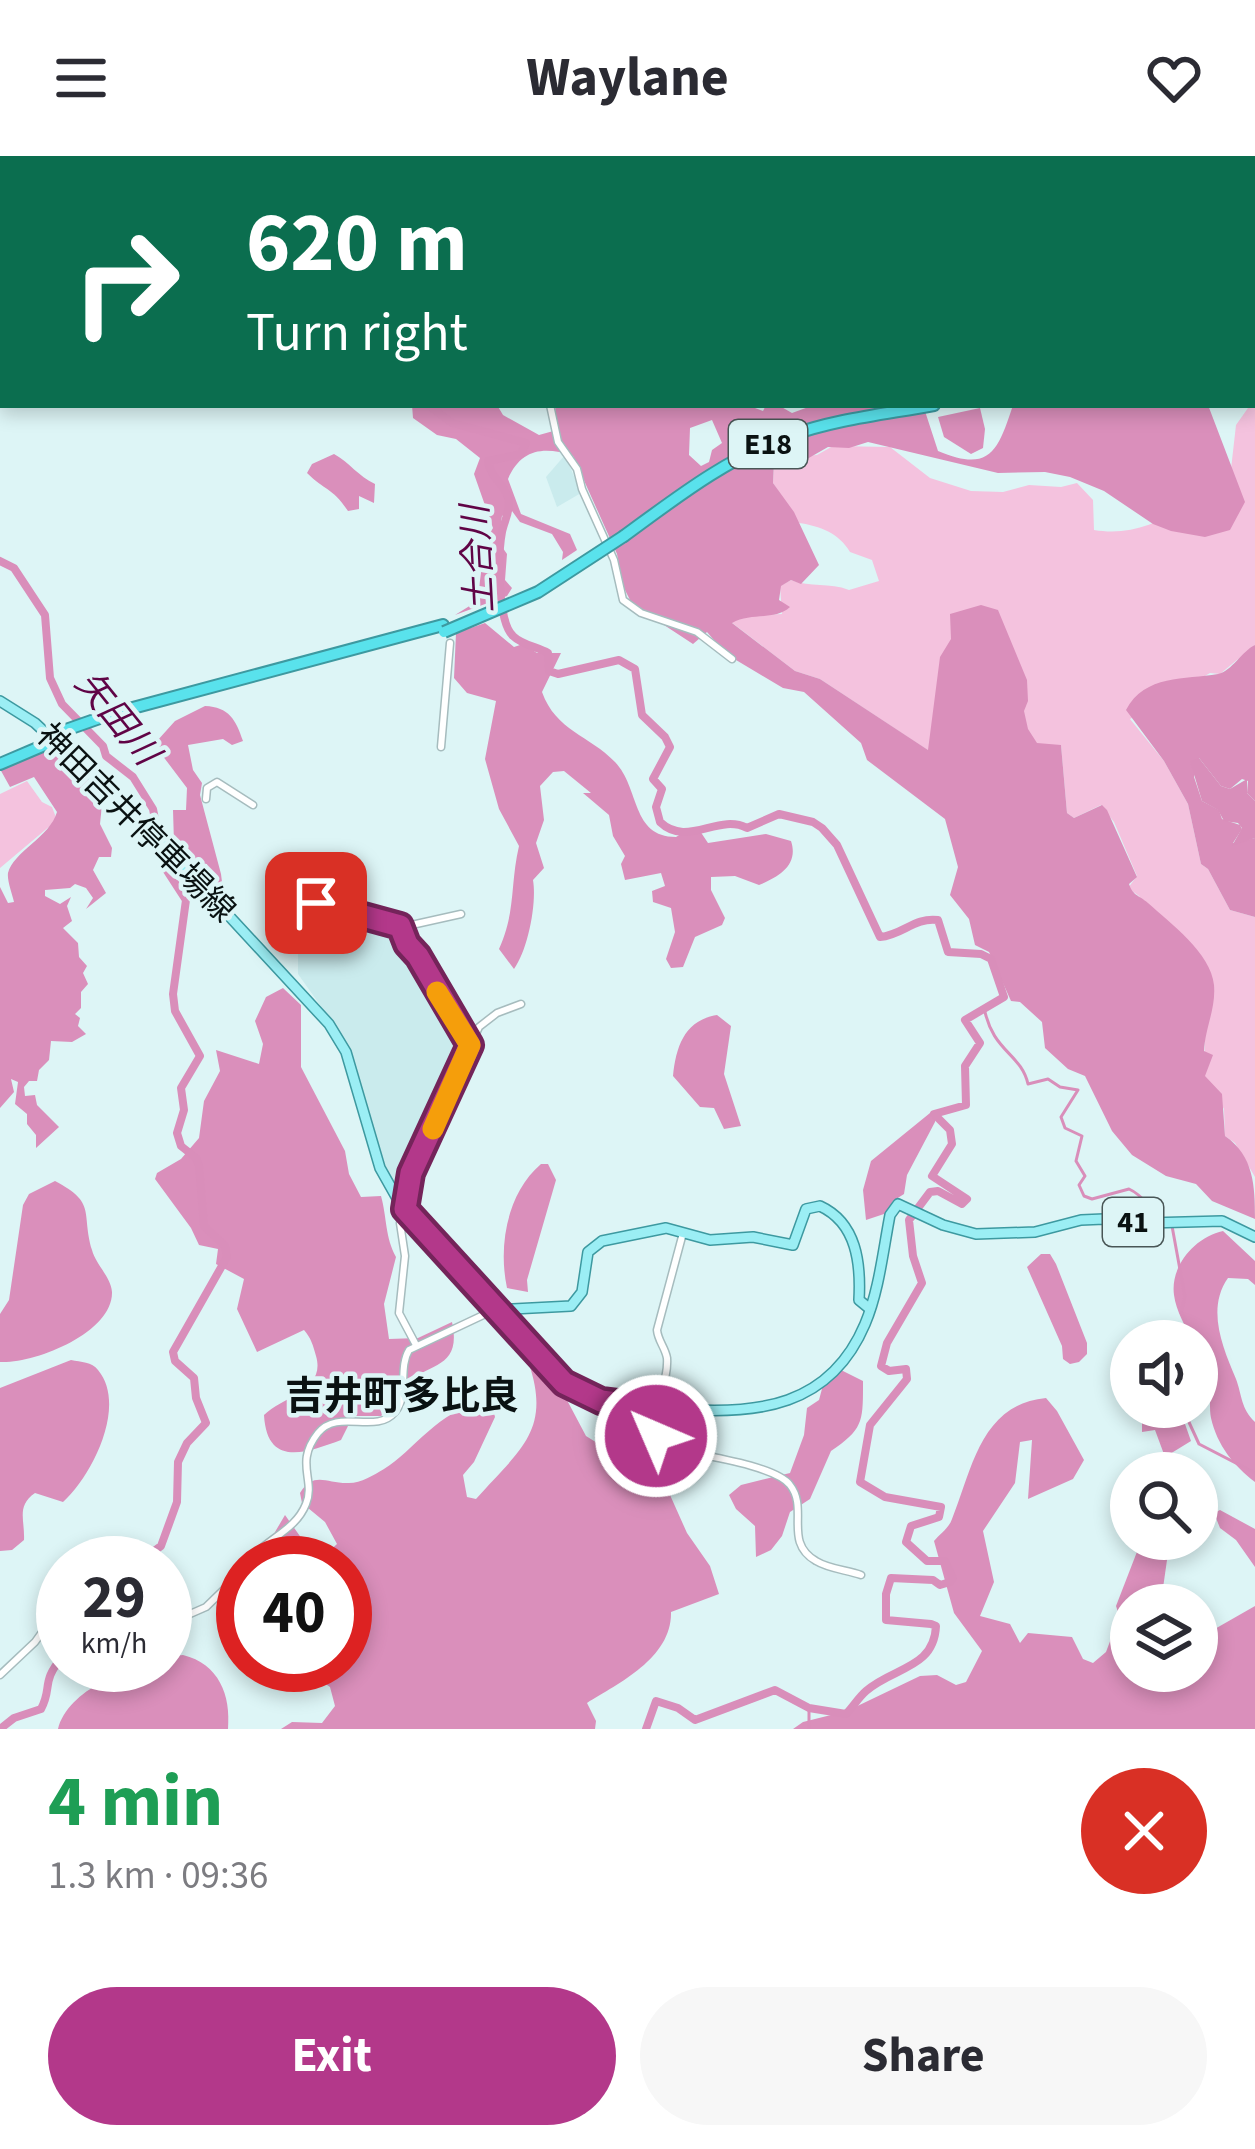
<!DOCTYPE html>
<meta charset="utf-8">
<style>
body{margin:0;font-family:"Source Sans 3","Noto Sans JP",sans-serif;background:#f7f7f7;color:#2b2b33;height:100vh;display:flex;flex-direction:column;font-size:45px;white-space:nowrap}
*{box-sizing:border-box;margin:0}
p{font-size:39px;color:#7c7c81}
.icon{flex:none;width:66px;height:66px;fill:none;stroke:currentColor;stroke-width:2;stroke-linecap:round;stroke-linejoin:round}
.map{position:relative;height:1573px;overflow:hidden}
.sheet{display:flex;flex-direction:column;background:#fff;flex:1}
.sheet>*{flex:none}
.banner{position:absolute;left:0px;top:0px;width:1257px;height:252px;box-shadow:0 6px 18px #0003;background:#0b6e4f;color:#fff;overflow:hidden}
.controls{position:absolute;left:1110px;top:1164px;display:grid;gap:24px}
.controls a{display:grid;place-items:center;width:108px;height:108px;border-radius:50%;background:#fff;box-shadow:0 6px 18px #0003;font-size:60px}
.speed{position:absolute;left:36px;top:1380px;display:flex;gap:24px;font-size:60px;font-weight:700;text-align:center}
.speed>*{display:grid;place-content:center;width:156px;height:156px;border-radius:50%;background:#fff;box-shadow:0 6px 18px #0003;line-height:1}
.speed small{font-size:30px;font-weight:400}
.speed .limit{border:18px solid #d22;background:#fff;color:#111}
.pin{position:absolute;display:grid;place-items:center;width:102px;height:102px;color:#fff;margin:-51px;border-radius:24px;box-shadow:0 6px 18px #0006}
.me{position:absolute;width:132px;margin:-66px;rotate:315deg;stroke-linejoin:round;filter:drop-shadow(0 0 9px #0008)}
.turn{display:flex;align-items:center;gap:42px;height:252px;padding:0 48px;font-size:54px}
.turn .icon{width:156px;height:156px;stroke-width:2.5}
.turn b{display:block;font-size:84px;line-height:102px}
.round{display:grid;place-items:center;flex:none;width:126px;height:126px;border-radius:63px;background:#f7f7f7}
.overview{display:flex;align-items:center;justify-content:space-between;height:204px;padding:0 48px}
h1{font-size:72px;font-weight:700;line-height:90px;color:#1e9e55}
.primary-button{display:flex;gap:24px;margin-top:auto;padding:24px 48px}
.primary-button a{flex:1;height:138px;border-radius:72px;background:#b3388a;color:#fff;font-size:48px;font-weight:700;line-height:138px;text-align:center}
.primary-button a+a{background:#f7f7f7;color:#2b2b33}
header{display:flex;justify-content:space-between;align-items:center;height:156px;padding:0 48px;background:#fff;font-size:54px;font-weight:700}
.map>svg:first-child{display:block}
.built{fill:#caebed}
.green{fill:#f4c2de}
.forest{fill:#da8fbb;fill-rule:evenodd}
.water{fill:#d98eba}
.lines{fill:none;stroke-linecap:round;stroke-linejoin:round}
.stream{stroke:#d98eba;stroke-width:3}
.river{stroke:#d98eba;stroke-width:8}
.tertiary-casing{stroke:#a6bcbe;stroke-width:9}
.primary-casing{stroke:#3d99a0;stroke-width:12}
.motorway-casing{stroke:#3d99a0;stroke-width:14}
.tertiary{stroke:#fff;stroke-width:6}
.primary{stroke:#9beef4;stroke-width:9}
.motorway{stroke:#59e2ec;stroke-width:10}
.motorway-bridge-casing{stroke:#3d99a0;stroke-width:14;stroke-linecap:butt}
.motorway-bridge{stroke:#59e2ec;stroke-width:10}
.route-casing{stroke:#74245a;stroke-width:30}
.route{stroke:#b3388a;stroke-width:21}
.slow{stroke:#f59e0b;stroke-width:21}
.labels{text-anchor:middle;dominant-baseline:central;stroke-width:9;stroke-linejoin:round;paint-order:stroke}
.shield{fill:#ddf5f6;stroke:#495656;stroke-width:3}
.shield-label{font-size:30px;font-weight:bold;fill:#0a1212}
.street-label{font-size:33px;fill:#0a1212;stroke:#ddf5f6}
.water-label{font-size:36px;font-style:italic;fill:#600446;stroke:#ddf5f6}
.quarter-label{font-size:39px;font-weight:bold;fill:#0a1212;stroke:#ddf5f6}
</style>
<header><svg class="icon" aria-label="menu" viewBox="0 0 24 24"><path d="M4 6h16M4 12h16M4 18h16"/></svg>Waylane<svg class="icon" aria-label="heart" viewBox="0 0 24 24"><path d="M12 20l-8-8c-3-5 5-10 8-4 3-6 11-1 8 4z"/></svg></header>
<div class="map">
<svg width="1255" height="1573" viewBox="0 0 1255 1573">
<rect width="100%" height="100%" fill="#ddf5f6"/>
<g class="built">
<polygon points="565,299 581,337 557,351 546,321"/>
<polygon points="338,754 396,772 465,888 446,940 408,1013 406,1035 398,1036 388,1018 345,884 298,818 298,785 341,770"/>
</g>
<g class="green">
<path d="M1255 80V489L1220 518 1210 517 1130 563 1164 605 1188 648 1201 708 1208 713 1230 754 1255 761V1021L1235 987 1225 980 1224 953 1204 920 1205 873 1139 740 1128 732 1137 720 1114 666 1101 649 1074 662 1067 657 1061 589 929 595 820 523 795 515 731 466 744 460 782 458 780 430 791 424C811 432 829 426 849 434L879 425 872 404 850 396C839 377 820 370 799 367L773 327 774 306 787 296 796 301 817 299 833 290 890 291 930 322 971 335 1003 336 1029 329 1061 331 1077 327 1093 344 1094 374C1148 383 1186 349 1230 322L1236 269 1248 252 1246 249H1254Z"/>
<polygon points="27,625 42,646 52,651 57,664 0,712 0,638"/>
</g>
<g class="forest">
<path d="M412 249H497L503 259 539 279 557 274 555 249H747L763 255 766 249H778L792 257 814 249H923L938 295C990 317 998 295 1013 249H1208L1245 346 1230 374 1205 381 1171 375 1153 368 1104 335 1070 321 1045 316 998 317 868 286 849 292 828 291 807 303 787 296 778 300 774 306 773 327 794 356 819 409 801 428 791 424 781 430 779 444 790 451C775 465 751 456 732 467L795 515 820 523 928 594 940 501 951 483 950 458 981 449 998 454 1027 524 1028 545 1024 555 1028 573 1037 587 1061 589 1067 657 1074 662 1102 649 1107 654 1137 721 1129 728C1133 740 1139 739 1148 747 1170 767 1211 797 1214 829 1216 853 1205 872 1204 895L1213 899 1205 920 1222 938 1225 980C1254 1000 1255 1030 1255 1063L1212 1045 1196 1028 1166 1020 1132 999 1112 975 1085 920 1068 913 1045 892 1042 866 1020 846 1011 845 989 796 975 789 969 763 950 739 958 711 945 663 867 604 861 587 804 536 783 532 726 498 707 476 693 488 632 448 623 430 617 398 573 300C544 290 521 293 508 323L521 358 570 378 577 394 562 404 563 396 552 378 520 366 512 355 502 360 498 385 507 398 505 424 512 432 507 440 455 459 476 446C483 421 480 393 493 372L474 318 480 302 456 283 437 279 413 262ZM712 264 722 287 712 294 709 306 701 310 689 299 690 272Z"/>
<path d="M334 298C350 307 358 320 375 328L374 347 359 340V353L348 355C332 331 325 335 307 317L312 308Z"/>
<path d="M485 467 514 491 523 488 537 497H561L542 536C556 575 589 579 615 606 640 632 631 681 676 681L689 673 698 672 708 687 766 678 791 685C799 709 779 721 759 729L735 720 711 721V734L725 762 722 769 695 781 683 811 671 812 666 803 675 776 671 752 653 746 652 735 665 730 661 717 625 724 621 708 625 700 613 680 609 659 583 637H591L564 615 553 616 540 630 544 664 536 687 544 712 533 724C537 747 528 794 514 813L499 793C516 756 510 728 519 690L499 653 485 603 496 545 467 537 454 522 456 477Z"/>
<path d="M1255 489V645L1247 637 1248 625 1242 623 1230 633 1221 630 1199 602 1194 621 1202 645 1219 654 1222 663 1240 669 1242 673 1233 687 1255 682V761L1230 754 1208 713 1201 708 1188 648 1164 605 1126 554C1145 518 1185 524 1218 518 1232 515 1242 495 1255 489Z"/>
<path d="M205 550C229 551 236 564 243 585L232 589 223 583 188 589 193 614 202 627 200 639 221 718 222 726 210 732 207 708H191L189 696 174 687 173 654H186L187 632 159 595 157 585 175 565Z"/>
<path d="M52 588 103 639 100 668 112 692 111 701H99L93 714 106 737 86 753 93 742 86 732 75 728 70 732 45 734V740L60 748 71 741 67 750 72 765 63 772 78 787 79 801 87 810 83 817 88 828 81 836V852L75 858 80 862 78 870 86 878 72 886 51 885 49 904 39 914 37 925H29L24 931 25 940 35 939 37 949 59 971 36 992V979L27 968V958L15 948 18 926 11 923 14 936 0 952V731L8 747 14 746C12 737 7 725 8 717 13 696 50 681 57 656L34 621 10 631 0 613Z"/>
<path d="M283 832 301 849V911L345 995 349 1018 361 1041 381 1040C387 1062 385 1081 396 1101L384 1148 389 1183 418 1182 452 1166C462 1213 430 1206 404 1229 394 1238 391 1251 381 1260H353L341 1284C308 1296 267 1313 264 1259 284 1240 326 1234 316 1200 313 1189 311 1182 304 1174L257 1196 237 1153 244 1123 216 1108 218 1093 199 1089 191 1072 155 1023 157 1017 181 1003 199 982 204 945 220 915 216 894 259 908 263 888 255 865 266 841Z"/>
<path d="M717 859 731 870 724 918 741 970 724 973 714 952 700 951 673 920C676 890 685 864 717 859Z"/>
<polygon points="930,957 936,960 935,966 907,1019 904,1038 893,1045 887,1057 866,1064 863,1034 871,1005"/>
<path d="M541 1008H548L556 1024 527 1124 528 1136 507 1132C498 1090 507 1037 541 1008Z"/>
<path d="M55 1025C97 1047 81 1056 92 1094 96 1109 111 1121 112 1136 113 1177 34 1208 0 1206V1158L9 1144 23 1049 29 1038Z"/>
<path d="M1223 1075 1255 1105V1129L1248 1123 1228 1122C1206 1153 1223 1192 1236 1223 1242 1239 1241 1253 1255 1266V1326C1234 1310 1217 1289 1211 1262 1209 1252 1211 1242 1209 1233 1205 1216 1197 1202 1197 1185H1192C1186 1171 1176 1155 1174 1139 1170 1110 1195 1081 1223 1075Z"/>
<polygon points="1041,1098 1050,1098 1056,1108 1087,1187 1087,1198 1079,1206 1070,1208 1063,1203 1062,1190 1027,1111"/>
<path d="M71 1204C81 1206 92 1206 98 1214 128 1250 91 1321 63 1346L35 1337C16 1350 25 1364 24 1384L12 1394 0 1395V1232Z"/>
<path d="M529 1208 559 1229 586 1280 666 1330 687 1377 710 1410 719 1438 671 1456C672 1502 619 1527 587 1547L596 1565 595 1573H281L292 1566 322 1567 335 1550 330 1531 298 1509H345V1407H266L275 1376 285 1359 314 1400 322 1402 337 1388 325 1366 302 1347 300 1337C314 1314 327 1328 349 1327 361 1327 374 1319 384 1313 416 1294 451 1237 493 1253L495 1261 474 1306 463 1319 467 1341 476 1343C518 1295 552 1276 529 1208Z"/>
<path d="M839 1213 863 1225C863 1265 864 1273 831 1295L810 1343 790 1356 782 1380 771 1394 756 1401 755 1370 736 1353 729 1339 741 1329 790 1317 804 1279 807 1252 819 1244 823 1229Z"/>
<path d="M1046 1242 1057 1255 1084 1304 1073 1323 1028 1343 1032 1284 1020 1286 1015 1327 983 1375 994 1426 980 1460 1010 1468 1020 1487 1028 1477 1072 1481 1083 1503 1093 1507 1106 1496 1112 1480 1131 1473V1515H1197V1469L1206 1478 1255 1450V1573H793L803 1566 847 1555 920 1520 937 1519 956 1529 966 1526 982 1495 954 1457 934 1385C940 1378 949 1372 952 1363 972 1313 981 1248 1046 1242Z"/>
<polygon points="1142,1251 1179,1251 1191,1285 1165,1301 1155,1274 1142,1276"/>
<polygon points="1220,1354 1255,1373 1255,1411 1236,1384 1220,1372 1214,1357"/>
<polygon points="1146,1383 1170,1383 1163,1432 1147,1449 1131,1449 1131,1460 1120,1462 1116,1450 1140,1388"/>
<path d="M183 1499C219 1508 231 1539 228 1573H58C68 1534 128 1509 165 1509V1501Z"/>
</g>
<g class="water">
<polygon points="980,252 985,273 983,292 971,298 944,281 938,261"/>
<polygon points="1199,602 1221,630 1230,633 1247,623 1247,637 1255,645 1255,682 1232,690 1242,672 1238,667 1224,665 1218,654 1202,645 1190,605"/>
</g>
<g class="lines">
<g class="stream">
<polyline points="1061,0 1061,3"/>
<path d="M984 851C992 896 1021 897 1028 928L1048 923 1060 931 1078 934 1061 961 1065 972 1082 980 1076 1005 1085 1020 1079 1029 1084 1040 1092 1043 1129 1033C1145 1040 1150 1055 1166 1064"/>
<polyline points="1172,1070 1185,1141 1181,1156 1189,1171 1187,1185"/>
<polyline points="1182,1251 1199,1288 1255,1317"/>
<polyline points="809,1573 809,1552"/>
</g>
<g class="river">
<polyline points="388,3 388,0"/>
<path d="M428 249 452 267 526 287 521 298 488 305C490 323 508 330 509 347 509 358 504 366 502 376 498 397 497 465 513 480 522 489 538 491 548 497L549 515 558 518 619 504 635 513 642 559 665 581 670 591 653 623 662 633 656 651 660 666C687 692 718 657 747 672L779 658 813 666 822 672 837 689 880 781C903 779 914 761 938 764L948 796 981 798 991 803 1004 841 965 864 980 887 965 910 966 949 934 958 950 974 952 988 932 1020 967 1043 962 1048 938 1035 930 1036 909 1064 913 1100 922 1127 887 1187 881 1210 889 1215 906 1213 907 1223 870 1269 860 1326 885 1341 941 1351 939 1361 911 1370 906 1386 927 1405H945L953 1422 950 1426 940 1429 933 1424 891 1422 886 1438V1464L931 1468 936 1470C934 1513 893 1511 866 1535 858 1542 853 1551 846 1558L809 1552 775 1534 695 1564 678 1552 656 1545 646 1573"/>
<polyline points="0,405 14,412 45,459 50,522 62,548 103,590 106,600 133,621 153,653 164,710 186,744 173,838 175,855 200,900 181,932 184,954 177,977 181,990 196,1002 199,1010 204,1070 225,1090 227,1101 173,1196 175,1205 194,1222 196,1242 206,1267 187,1287 178,1306 177,1346 161,1390 138,1407"/>
<path d="M0 1573 14 1562 41 1553C53 1531 40 1527 63 1500"/>
</g>
<g class="tertiary-casing">
<g id="tertiary">
<polyline points="461,0 462,3"/>
<polyline points="550,249 558,286 577,313 582,333 614,404 623,444 641,457 697,476 732,503"/>
<polyline points="441,591 450,487"/>
<polyline points="206,643 207,632 217,626 253,649"/>
<polyline points="302,745 336,750 407,770 461,758"/>
<polyline points="400,769 407,788 418,800 469,889"/>
<path d="M683 1077 657 1174C658 1185 665 1191 667 1202 669 1230 648 1255 657 1283L673 1293C698 1299 775 1309 790 1329 809 1353 783 1386 816 1405 829 1413 847 1414 861 1419"/>
<polyline points="416,1189 399,1157 405,1100 400,1067 410,1040 411,1017 479,871 497,857 521,848"/>
<path d="M248 1407C264 1383 295 1376 306 1348 316 1324 294 1307 318 1277 338 1252 376 1279 395 1256 409 1240 398 1212 409 1194L494 1154"/>
<polyline points="165,1469 206,1451 243,1415"/>
<polyline points="0,1519 35,1486 63,1447"/>
</g>
</g>
<g class="primary-casing">
<g id="primary">
<path d="M0 545 35 567 145 669 329 868 346 896 380 1012 398 1044 556 1221C592 1251 634 1250 679 1253 757 1259 830 1251 865 1168 879 1135 883 1095 890 1059L898 1048 943 1069 976 1078 1035 1076 1081 1064 1104 1063 1148 1067 1222 1065 1255 1081"/>
<path d="M494 1154 571 1150 582 1136 588 1096 602 1085 666 1072 710 1084 753 1081 793 1089 806 1053 820 1050C857 1067 861 1108 859 1144L870 1153"/>
</g>
</g>
<g class="motorway-casing">
<g id="motorway">
<polyline points="1254,8 1255,7"/>
<polyline points="1254,18 1255,17"/>
<path d="M624 380C676 342 727 302 789 280 836 263 886 258 934 249"/>
<polyline points="114,557 443,469"/>
<polyline points="0,608 47,588"/>
</g>
</g>
<use href="#tertiary" class="tertiary"/>
<use href="#primary" class="primary"/>
<use href="#motorway" class="motorway"/>
<g class="motorway-bridge-casing">
<g id="motorway-bridge">
<polyline points="444,476 538,436 624,380"/>
<polyline points="43,582 114,557"/>
</g>
</g>
<use href="#motorway-bridge" class="motorway-bridge"/>
</g>
<g class="lines">
<g class="route-casing">
<polyline id="route" points="316,747 400,770 407,788 418,800 470,889 411,1017 405,1053 564,1227 601,1245 657,1252 656,1280"/>
</g>
<use href="#route" class="route"/>
<polyline class="slow" points="433,973 470,889 437,836"/>
</g>
<g class="labels">
<g class="shield">
<rect x="729" y="264" width="78" height="48" rx="9"/>
<rect x="1103" y="1042" width="60" height="48" rx="9"/>
</g>
<g class="shield-label">
<text x="768" y="288">E18</text>
<text x="1133" y="1066">41</text>
</g>
<g class="street-label">
<text transform="translate(136 667) rotate(45)">神田吉井停車場線</text>
</g>
<g class="water-label">
<text transform="translate(478 403) rotate(-93)">土合川</text>
<text transform="translate(117 562) rotate(51)">矢田川</text>
</g>
<g class="quarter-label">
<text x="402" y="1241">吉井町多比良</text>
</g>
</g>
</svg>
<div class="controls">
<a><svg class="icon" aria-label="sound" viewBox="0 0 24 24"><path d="M4 9h4l5-4v14l-5-4H4zM17 9q2 3 0 6"/></svg></a>
<a><svg class="icon" aria-label="search" viewBox="0 0 24 24"><circle cx="10" cy="10" r="6"/><path d="M15 15l6 6"/></svg></a>
<a><svg class="icon" aria-label="layers" viewBox="0 0 24 24"><path d="M12 4l9 5-9 5-9-5zM3 14l9 5 9-5"/></svg></a>
</div>
<div class="speed"><div>29<small>km/h</small></div><div class="limit">40</div></div>
<div class="pin" style="left:316px;top:747px;background:#d93025"><svg class="icon" aria-label="arrive" viewBox="0 0 24 24"><path d="M6 21V4h12l-3 4 3 4H6"/></svg></div>
<svg class="me" style="left:656px;top:1280px" viewBox="-20 -20 40 40"><circle r="17" fill="#b3388a" stroke="#fff" stroke-width="3"/><path d="M0-11L8 9 0 5-8 9z" fill="#fff"/></svg>
<div class="banner">
<div class="turn"><svg class="icon" aria-label="right" viewBox="0 0 24 24"><path d="M7 20v-9h11M14 6l5 5-5 5"/></svg><div><b>620 m</b>Turn right</div></div>
</div>
</div>
<section class="sheet">
<div class="overview"><div><h1>4 min</h1><p>1.3 km · 09:36</p></div><a class="round" style="background:#d93025;color:#fff"><svg class="icon" aria-label="close" viewBox="0 0 24 24"><path d="M6 6l12 12M18 6L6 18"/></svg></a></div>
<div class="primary-button"><a>Exit</a><a>Share</a></div>
</section>
